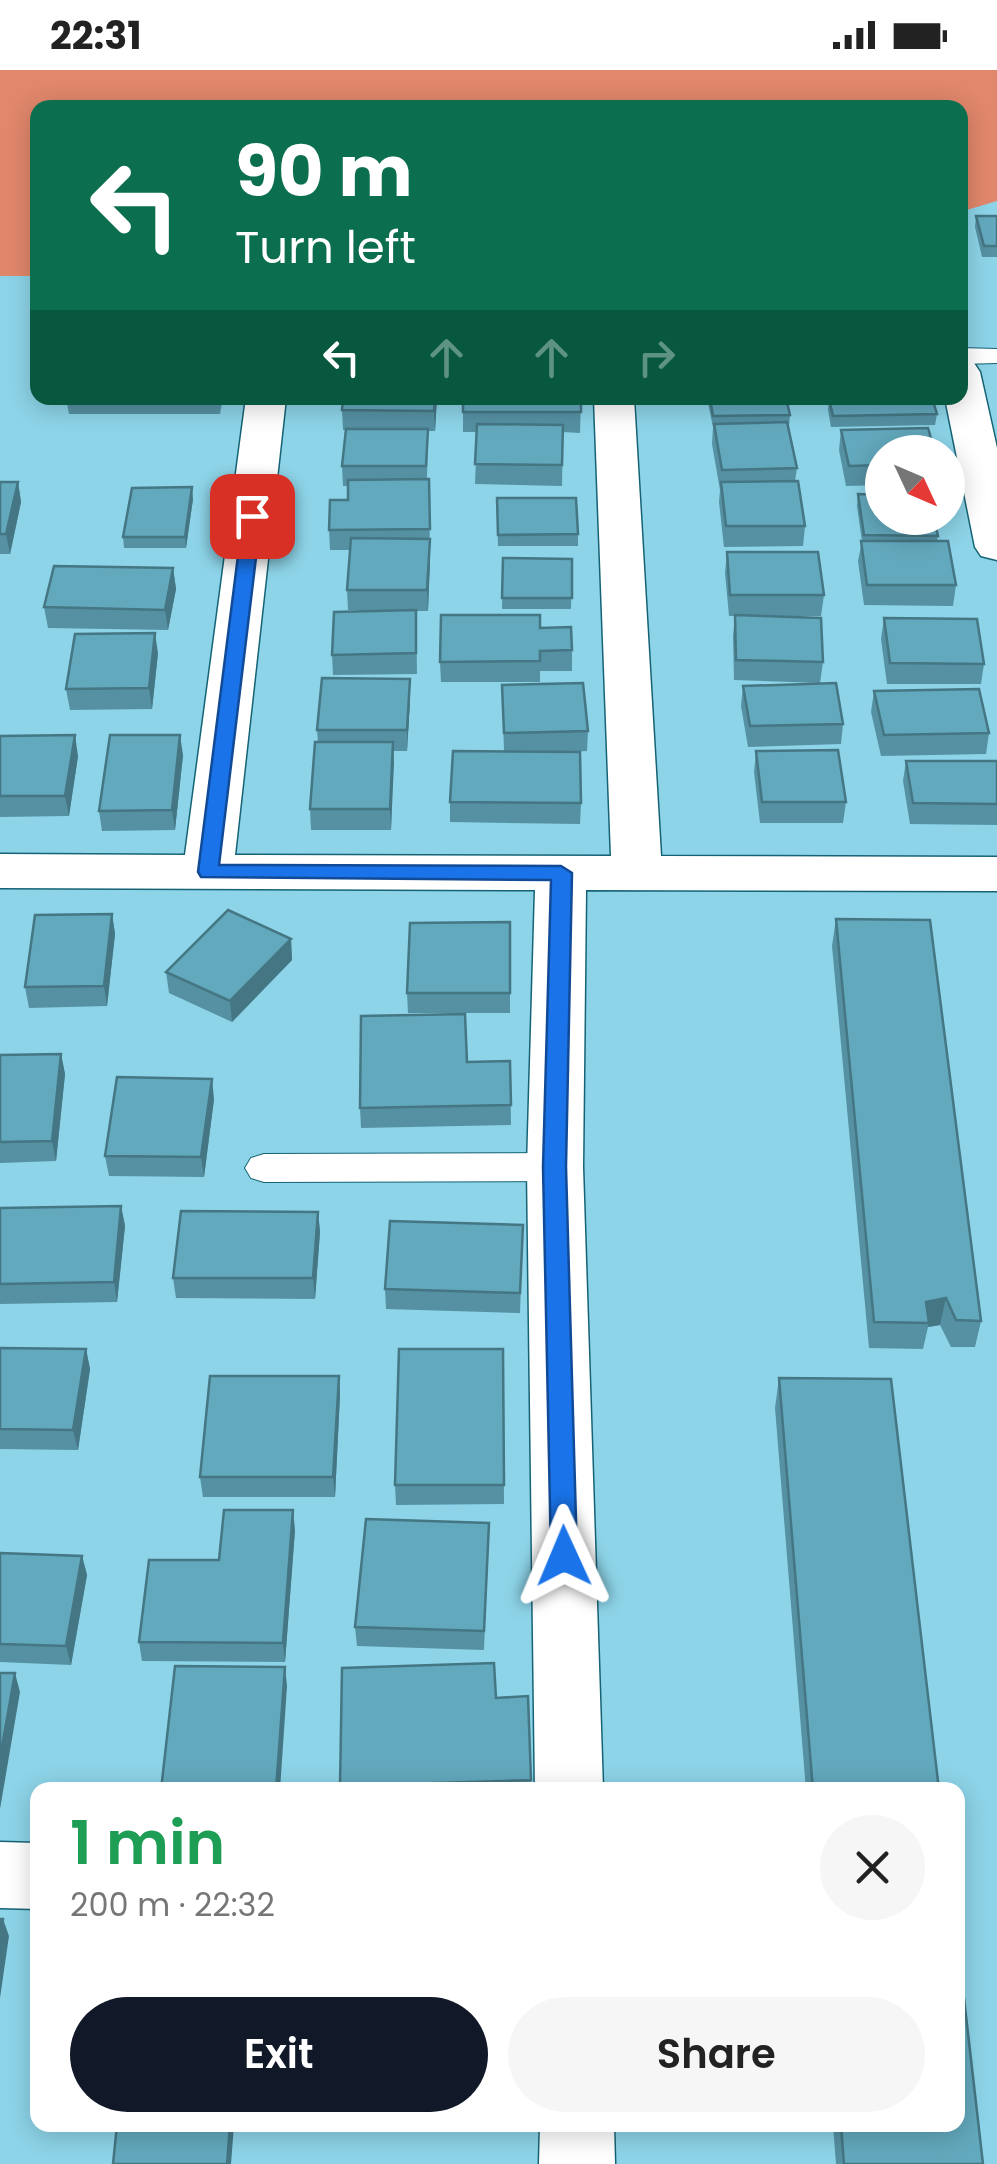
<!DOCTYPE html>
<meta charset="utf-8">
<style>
body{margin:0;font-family:Poppins,sans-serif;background:#f6f6f6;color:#222;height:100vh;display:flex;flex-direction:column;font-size:38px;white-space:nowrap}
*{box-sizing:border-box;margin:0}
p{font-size:32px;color:#767676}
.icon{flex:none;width:55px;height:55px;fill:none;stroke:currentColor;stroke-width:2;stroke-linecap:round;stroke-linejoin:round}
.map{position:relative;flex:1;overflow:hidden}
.drawer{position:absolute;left:30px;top:1712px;width:935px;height:350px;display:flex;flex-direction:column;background:#fff;border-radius:20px;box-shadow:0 5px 25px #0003}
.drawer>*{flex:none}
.hud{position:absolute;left:30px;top:30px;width:938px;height:305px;border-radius:20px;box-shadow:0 5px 25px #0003;background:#0b6e4f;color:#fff;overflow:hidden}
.needle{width:65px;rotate:134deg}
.buttons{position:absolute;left:865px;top:365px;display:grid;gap:20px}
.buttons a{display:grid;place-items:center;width:100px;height:100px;border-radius:50%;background:#fff;box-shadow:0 5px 25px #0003;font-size:50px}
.pin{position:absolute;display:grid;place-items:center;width:85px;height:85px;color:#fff;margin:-42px;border-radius:20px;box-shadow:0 5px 15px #0006}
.me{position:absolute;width:110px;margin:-55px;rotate:359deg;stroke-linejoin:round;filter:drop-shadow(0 0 8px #0008)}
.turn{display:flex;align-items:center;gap:35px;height:210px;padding:0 40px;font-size:45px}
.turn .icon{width:130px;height:130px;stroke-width:2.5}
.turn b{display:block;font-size:70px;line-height:85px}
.lanes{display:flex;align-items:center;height:95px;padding:0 40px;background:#0003;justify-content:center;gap:50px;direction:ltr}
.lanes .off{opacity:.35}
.round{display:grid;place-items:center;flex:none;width:105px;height:105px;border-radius:52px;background:#f6f6f6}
.headline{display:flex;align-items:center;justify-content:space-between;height:170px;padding:0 40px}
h1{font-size:60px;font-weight:600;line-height:75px;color:#1e9e55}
.primary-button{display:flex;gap:20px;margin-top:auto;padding:20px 40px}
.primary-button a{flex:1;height:115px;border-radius:60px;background:#111827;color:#fff;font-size:40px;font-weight:600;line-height:115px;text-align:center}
.primary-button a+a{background:#f6f6f6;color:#222}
.status{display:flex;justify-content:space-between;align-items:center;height:70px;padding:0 50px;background:#fff;direction:ltr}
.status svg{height:28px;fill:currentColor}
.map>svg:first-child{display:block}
.green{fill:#e1876b}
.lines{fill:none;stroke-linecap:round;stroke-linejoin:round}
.lane-casing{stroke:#156375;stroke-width:2}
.street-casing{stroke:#156375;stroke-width:3}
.lane{fill:#fff;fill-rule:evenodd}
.street{fill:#fff;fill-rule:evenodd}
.wall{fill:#5591a3}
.shaded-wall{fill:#457684}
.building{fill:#63a9bd;stroke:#457684;stroke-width:2.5}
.route{fill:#1a73e8;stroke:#114b97;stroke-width:2.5}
</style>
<div class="status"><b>22:31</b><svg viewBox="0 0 49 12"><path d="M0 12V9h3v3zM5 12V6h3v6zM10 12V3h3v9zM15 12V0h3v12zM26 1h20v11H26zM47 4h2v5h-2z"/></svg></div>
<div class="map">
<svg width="997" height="2094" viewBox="0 0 997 2094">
<rect width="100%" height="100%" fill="#8dd4e8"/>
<polygon class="green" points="0,0 997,0 997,131 960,142 960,38 38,38 37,206 0,206"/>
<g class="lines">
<g class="lane-casing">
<g id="lane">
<polygon points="960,278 997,279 997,293 960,294"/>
<polygon points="555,1083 568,1087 574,1097 568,1107 555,1111 264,1112 251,1108 245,1098 251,1088 264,1084"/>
</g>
</g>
<g class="street-casing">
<g id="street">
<polygon points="960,290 974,293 980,302 997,378 997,490 981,486 975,477 945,328 960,328"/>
<polygon points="246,328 286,328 235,785 611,786 594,328 634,328 661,786 997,787 997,821 586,820 583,1097 603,1720 535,1720 527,1097 535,820 0,818 0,784 185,785"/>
<polygon points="0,1772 38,1773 38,1839 0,1838"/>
<polygon points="540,2055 614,2055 615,2094 539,2094"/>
</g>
</g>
<use href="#lane" class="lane"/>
<use href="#street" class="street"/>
</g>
<g class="wall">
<polygon points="976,146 997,146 997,187 982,187 975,157"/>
<polygon points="66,328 223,328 220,344 69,344"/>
<polygon points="437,328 435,361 428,361 427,409 429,409 430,489 428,541 416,541 417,604 333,605 332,585 395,541 348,540 347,520 350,480 330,480 329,460 348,430 348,416 343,416 342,396 346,360 343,360 342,340"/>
<polygon points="463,328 581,328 580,363 563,362 562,416 475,414 477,362 463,362"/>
<polygon points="707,328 786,328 790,345 789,356 797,398 795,411 805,456 803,476 724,477 719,432 720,420 712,374 713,357"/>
<polygon points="844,329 932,328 937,344 935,355 831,357 828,340 829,329"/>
<polygon points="841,360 882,382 882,415 846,416 839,380"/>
<polygon points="0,412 18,412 21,432 10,484 0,484"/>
<polygon points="858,424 938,466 937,471 956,515 953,536 864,535 858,491 862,471 857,436"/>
<polygon points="497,428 578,464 578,476 498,476"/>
<polygon points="193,429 186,478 124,478 123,467"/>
<polygon points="727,482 824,525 821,546 753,546 823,592 820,613 734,610 733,566 735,546 729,546 725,503"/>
<polygon points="503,488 572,489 571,539 502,539"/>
<polygon points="173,498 176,519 168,560 48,558 44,537"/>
<polygon points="884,548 984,594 981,614 887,614 881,569"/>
<polygon points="540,558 572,580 572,601 540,601 540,612 441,612 440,592"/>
<polygon points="158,583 152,639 70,640 66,619"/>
<polygon points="410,609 410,629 407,681 393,681 391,760 311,760 310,739 318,672 317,660"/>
<polygon points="502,615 588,661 587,681 567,682 581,733 580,754 450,752 450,732 504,681"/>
<polygon points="743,616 843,654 841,674 748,677 741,636"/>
<polygon points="874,621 989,663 986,684 881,686 871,642"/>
<polygon points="0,666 78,686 69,746 0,747"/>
<polygon points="756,681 846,732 843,753 760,753 754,702"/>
<polygon points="183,685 175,760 102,761 99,741"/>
<polygon points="906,691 997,691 997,755 910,754 903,711"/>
<polygon points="112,844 115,864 107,936 29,938 25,917"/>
<polygon points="836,849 981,1251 975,1277 951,1277 940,1255 928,1257 923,1279 869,1278 832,876"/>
<polygon points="510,852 510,943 408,943 407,923"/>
<polygon points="291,869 292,890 232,952 169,923 166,902"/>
<polygon points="61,984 65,1004 56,1091 0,1093 0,985"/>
<polygon points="510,991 511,1055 361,1058 360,1038 467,992"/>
<polygon points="214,1029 204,1107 109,1106 105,1086"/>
<polygon points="121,1136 125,1156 117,1232 0,1234 0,1138"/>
<polygon points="318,1142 320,1162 315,1229 176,1228 173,1208"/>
<polygon points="523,1155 520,1243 386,1239 385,1219"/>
<polygon points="0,1278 86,1279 90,1299 78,1380 0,1379"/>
<polygon points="503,1279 504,1434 396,1435 395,1415"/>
<polygon points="339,1306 340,1325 335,1427 203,1427 200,1407"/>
<polygon points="779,1308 939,1720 806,1720 775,1338"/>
<polygon points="489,1453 484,1580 357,1576 355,1557"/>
<polygon points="295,1460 285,1592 142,1591 139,1572 219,1490"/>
<polygon points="0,1483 82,1486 87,1505 71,1595 0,1592"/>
<polygon points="342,1598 496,1628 531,1710 531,1720 340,1720"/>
<polygon points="833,2055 958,2055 983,2094 836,2094"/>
</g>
<g class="shaded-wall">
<polygon points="435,328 437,328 435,361 434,341"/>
<polygon points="18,412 21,432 10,484 6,464"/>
<polygon points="192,417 193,429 186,478 185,467"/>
<polygon points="430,469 430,489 428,541 427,520"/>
<polygon points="173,498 176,519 168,560 165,540"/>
<polygon points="155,563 158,583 152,639 149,618"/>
<polygon points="410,609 410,629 407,681 407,660"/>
<polygon points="75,665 78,686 69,746 65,726"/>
<polygon points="180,665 183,685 175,760 172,740"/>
<polygon points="393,672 394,693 391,760 390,739"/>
<polygon points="112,844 115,864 107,936 104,916"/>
<polygon points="291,869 292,890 232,952 230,931"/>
<polygon points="61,984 65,1004 56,1091 52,1071"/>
<polygon points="212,1009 214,1029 204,1107 201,1087"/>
<polygon points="121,1136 125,1156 117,1232 114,1212"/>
<polygon points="318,1142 320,1162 315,1229 313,1208"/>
<polygon points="946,1228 940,1255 928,1257 929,1253 926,1232"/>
<polygon points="86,1279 90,1299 78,1380 73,1360"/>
<polygon points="339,1306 340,1325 335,1427 333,1407"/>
<polygon points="293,1440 295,1460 285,1592 283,1573"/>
<polygon points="82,1486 87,1505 71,1595 66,1576"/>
<polygon points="285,1597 287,1616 280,1720 276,1720"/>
<polygon points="15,1603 20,1622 0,1739 0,1688"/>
<polygon points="3,1849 9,1866 0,1928 0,1871"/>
<polygon points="230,2055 234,2055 231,2094 227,2094"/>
</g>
<g class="building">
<polygon points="976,146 997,146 997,176 984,176"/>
<polygon points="343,328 435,328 434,341 342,340"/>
<rect x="463" y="328" width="118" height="14"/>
<polygon points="710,328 786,328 790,345 713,346"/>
<polygon points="848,328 932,328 937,344 833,346 829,329"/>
<polygon points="787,352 797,398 722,400 714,354"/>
<polygon points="477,354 563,355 562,395 475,394"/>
<polygon points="928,358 935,382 882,382 882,395 849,396 841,360"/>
<polygon points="346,359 428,359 426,396 342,396"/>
<polygon points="429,409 430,459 329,460 330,430 348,430 348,410"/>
<polygon points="798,411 805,456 726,456 721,412"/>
<polygon points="0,412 18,412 6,464 0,464"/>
<polygon points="192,417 185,467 123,467 132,418"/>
<polygon points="858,424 882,425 882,448 934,448 938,466 864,465"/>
<polygon points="497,428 576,428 578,464 498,465"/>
<polygon points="351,468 430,469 427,520 347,520"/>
<polygon points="861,471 948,471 956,515 867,515"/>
<polygon points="727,482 818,482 824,525 730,525"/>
<polygon points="503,488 572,489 572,528 502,528"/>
<polygon points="54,496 173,498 165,540 44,537"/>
<polygon points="416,540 416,583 332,585 334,542"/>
<polygon points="441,545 540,545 540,558 571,557 572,580 540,581 540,591 440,592"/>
<polygon points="735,545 821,548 823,592 736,590"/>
<polygon points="884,548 977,549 984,594 890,593"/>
<polygon points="155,563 149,618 66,619 75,564"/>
<polygon points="322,608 410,609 407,660 317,660"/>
<polygon points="583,613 588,661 504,663 502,615"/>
<polygon points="836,613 843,654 750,656 743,616"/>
<polygon points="979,619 989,663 884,665 874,621"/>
<polygon points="75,665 65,726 0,726 0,666"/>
<polygon points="110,665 180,665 172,740 99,741"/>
<polygon points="315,672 393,672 390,739 310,739"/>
<polygon points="838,680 846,732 762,732 756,681"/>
<polygon points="453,681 580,682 581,733 450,732"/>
<polygon points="906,691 997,691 997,734 913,733"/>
<polygon points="228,840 291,869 230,931 166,902"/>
<polygon points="112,844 104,916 25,917 35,845"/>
<polygon points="836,849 930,850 981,1251 956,1250 946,1228 926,1232 929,1253 874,1252"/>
<polygon points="510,852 510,923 407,923 410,853"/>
<polygon points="465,944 467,992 510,991 511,1035 360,1038 361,946"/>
<polygon points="61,984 52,1071 0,1072 0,985"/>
<polygon points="117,1007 212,1009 201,1087 105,1086"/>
<polygon points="121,1136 114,1212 0,1214 0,1138"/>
<polygon points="181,1141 318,1142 313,1208 173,1208"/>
<polygon points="390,1151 523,1155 520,1223 385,1219"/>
<polygon points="0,1278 86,1279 73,1360 0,1359"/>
<polygon points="399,1279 503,1279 504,1415 395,1415"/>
<polygon points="210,1306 339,1306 333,1407 200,1407"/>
<polygon points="779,1308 891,1309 939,1720 813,1720"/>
<polygon points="224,1440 293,1440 283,1573 139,1572 149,1490 219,1490"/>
<polygon points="366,1449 489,1453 484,1561 355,1557"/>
<polygon points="0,1483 82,1486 66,1576 0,1574"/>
<polygon points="494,1593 496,1628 528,1626 531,1710 340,1716 342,1598"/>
<polygon points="175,1596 285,1597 276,1720 161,1720"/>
<polygon points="0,1603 15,1603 0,1688"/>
<polygon points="0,1849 3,1849 0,1871"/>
<polygon points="958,1876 983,2094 844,2094 841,2055 958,2055"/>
<polygon points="117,2055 230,2055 227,2094 113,2094"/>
</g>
<polygon class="route" points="252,441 261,446 219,795 561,796 572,803 566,1097 577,1486 573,1494 564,1498 555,1494 551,1486 543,1097 551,810 201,807 198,802 243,446"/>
</svg>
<div class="buttons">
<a><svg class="needle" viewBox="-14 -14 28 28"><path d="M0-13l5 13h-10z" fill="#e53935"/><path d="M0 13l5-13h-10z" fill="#767676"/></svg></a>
</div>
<div class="pin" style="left:252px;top:446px;background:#d93025"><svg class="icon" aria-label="arrive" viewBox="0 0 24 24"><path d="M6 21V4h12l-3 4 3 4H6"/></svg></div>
<svg class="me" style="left:564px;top:1486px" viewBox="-20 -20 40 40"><path d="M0-17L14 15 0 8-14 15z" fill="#1a73e8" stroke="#fff" stroke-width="4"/></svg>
<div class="hud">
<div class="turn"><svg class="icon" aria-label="left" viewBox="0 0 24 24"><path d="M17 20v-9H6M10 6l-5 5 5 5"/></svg><div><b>90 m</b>Turn left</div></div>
<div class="lanes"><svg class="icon" aria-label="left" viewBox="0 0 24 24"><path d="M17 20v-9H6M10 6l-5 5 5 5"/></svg><svg class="icon off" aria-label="ahead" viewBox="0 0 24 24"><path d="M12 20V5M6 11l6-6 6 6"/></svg><svg class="icon off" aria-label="ahead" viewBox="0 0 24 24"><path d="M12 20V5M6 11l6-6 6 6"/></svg><svg class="icon off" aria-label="right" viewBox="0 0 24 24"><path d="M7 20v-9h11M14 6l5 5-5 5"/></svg></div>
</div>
<section class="drawer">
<div class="headline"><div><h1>1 min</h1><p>200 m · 22:32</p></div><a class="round"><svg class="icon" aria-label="close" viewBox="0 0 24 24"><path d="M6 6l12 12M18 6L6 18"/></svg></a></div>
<div class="primary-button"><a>Exit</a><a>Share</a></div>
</section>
</div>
